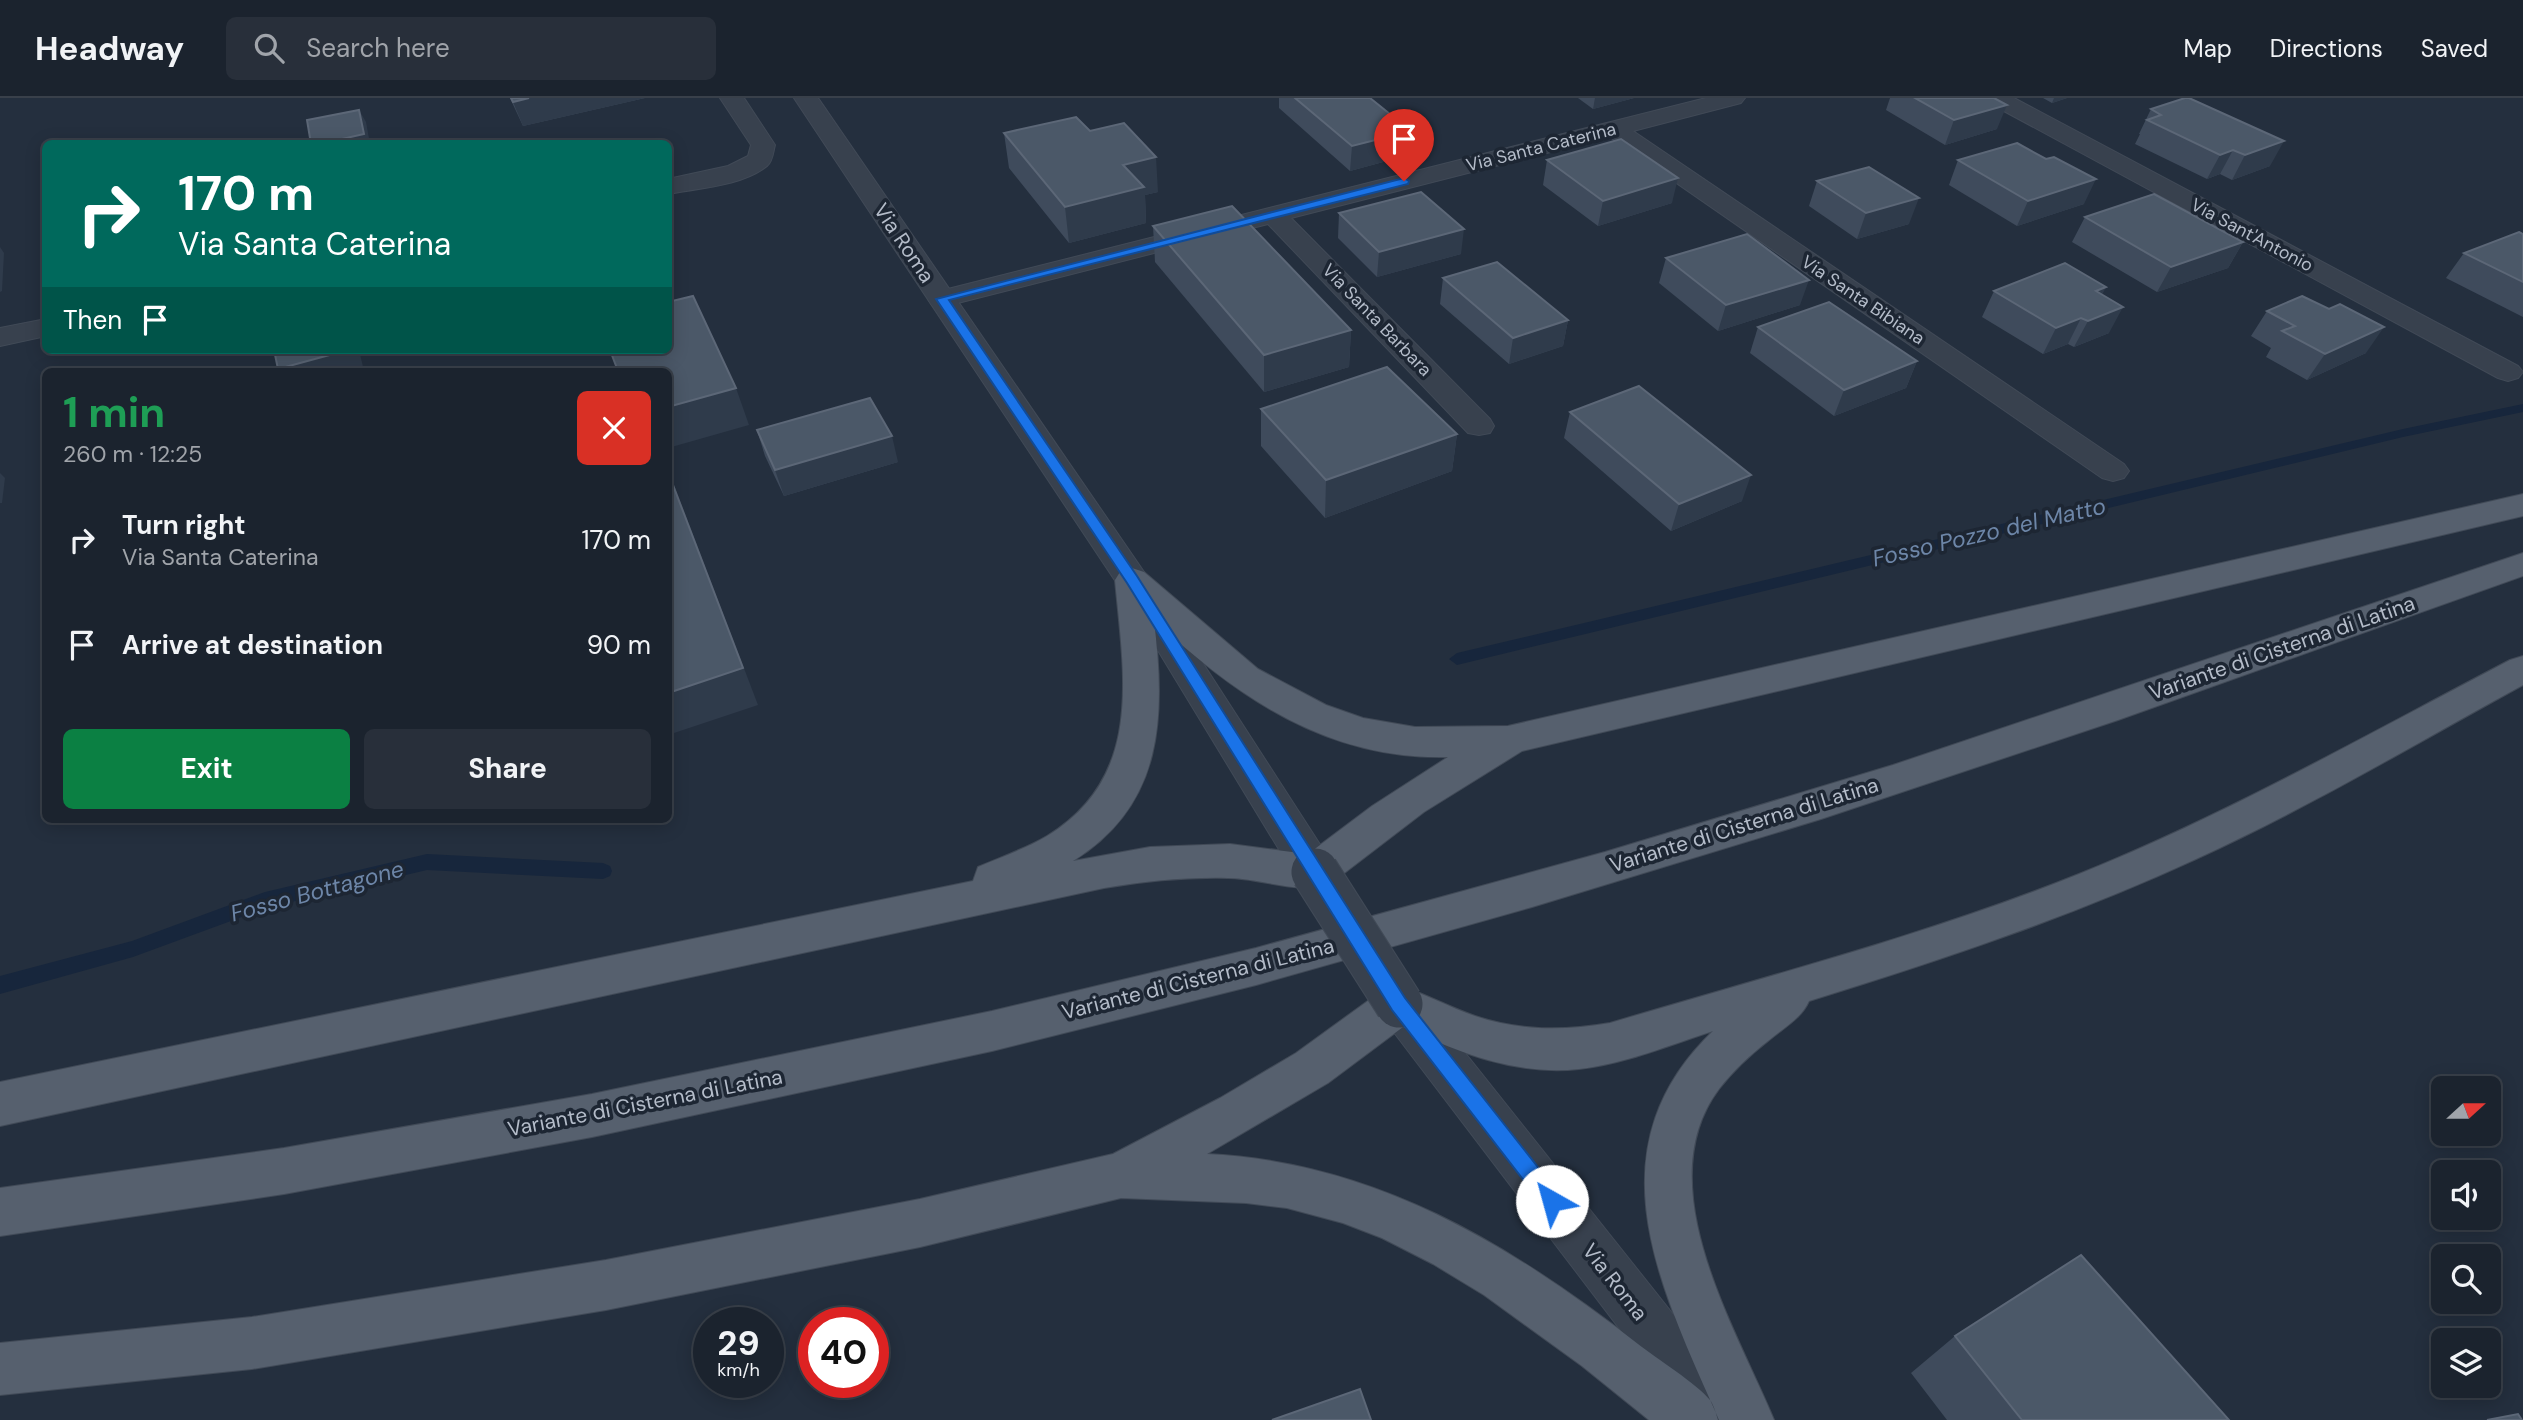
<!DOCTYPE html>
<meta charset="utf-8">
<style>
body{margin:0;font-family:"DM Sans",sans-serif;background:#282f3a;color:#f1f3f6;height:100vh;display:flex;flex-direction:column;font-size:26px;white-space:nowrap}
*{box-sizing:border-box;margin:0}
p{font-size:23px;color:#a0a4aa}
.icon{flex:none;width:38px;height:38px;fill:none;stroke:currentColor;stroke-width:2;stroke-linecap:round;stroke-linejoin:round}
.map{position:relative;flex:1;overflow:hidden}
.drawer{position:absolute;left:42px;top:270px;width:630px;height:455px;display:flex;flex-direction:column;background:#1b232e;border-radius:10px;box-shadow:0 4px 18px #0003,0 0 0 2px #39404a}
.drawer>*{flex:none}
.guide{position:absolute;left:42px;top:42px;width:630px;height:214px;border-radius:10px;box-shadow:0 4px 18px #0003,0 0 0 2px #39404a;background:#00695c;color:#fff;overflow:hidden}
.needle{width:46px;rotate:69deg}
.tools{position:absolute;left:2431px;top:978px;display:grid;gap:14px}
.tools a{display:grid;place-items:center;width:70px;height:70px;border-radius:10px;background:#1b232e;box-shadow:0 4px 18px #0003,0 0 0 2px #39404a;font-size:35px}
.speed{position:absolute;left:693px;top:1209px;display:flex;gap:14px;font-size:35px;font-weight:700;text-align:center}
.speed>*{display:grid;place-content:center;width:91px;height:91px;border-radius:50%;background:#1b232e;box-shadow:0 4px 18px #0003,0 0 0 2px #39404a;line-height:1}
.speed small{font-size:18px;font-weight:400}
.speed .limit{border:10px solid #d22;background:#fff;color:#111}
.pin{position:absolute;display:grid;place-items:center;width:60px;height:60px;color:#fff;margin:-72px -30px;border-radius:50% 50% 50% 0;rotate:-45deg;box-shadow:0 0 7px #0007}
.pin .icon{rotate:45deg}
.me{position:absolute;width:77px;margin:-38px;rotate:322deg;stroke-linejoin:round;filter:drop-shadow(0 0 5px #0008)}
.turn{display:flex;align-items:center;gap:24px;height:147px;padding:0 21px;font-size:32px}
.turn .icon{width:91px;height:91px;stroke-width:2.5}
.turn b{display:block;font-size:49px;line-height:60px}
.then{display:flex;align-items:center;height:66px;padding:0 21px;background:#0003;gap:14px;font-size:26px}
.round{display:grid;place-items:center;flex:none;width:74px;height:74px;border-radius:10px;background:#282f3a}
.headline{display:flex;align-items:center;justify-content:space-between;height:119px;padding:0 21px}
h1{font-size:42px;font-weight:700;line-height:52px;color:#1e9e55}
.primary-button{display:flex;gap:14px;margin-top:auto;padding:14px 21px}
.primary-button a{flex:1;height:80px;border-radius:10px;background:#0b8043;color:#fff;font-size:28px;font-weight:700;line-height:80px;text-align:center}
.primary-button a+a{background:#282f3a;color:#f1f3f6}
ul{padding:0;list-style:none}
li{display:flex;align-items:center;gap:21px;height:105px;padding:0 21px}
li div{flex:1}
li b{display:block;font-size:26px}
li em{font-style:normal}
header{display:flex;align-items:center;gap:42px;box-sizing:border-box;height:98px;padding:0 35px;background:#1b232e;border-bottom:2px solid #39404a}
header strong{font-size:33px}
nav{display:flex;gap:38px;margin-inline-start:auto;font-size:24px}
.search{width:490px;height:63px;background:#282f3a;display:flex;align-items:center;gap:18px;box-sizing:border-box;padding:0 24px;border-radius:10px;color:#a0a4aa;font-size:26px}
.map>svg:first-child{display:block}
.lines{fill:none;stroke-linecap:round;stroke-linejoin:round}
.stream{fill:#17263c;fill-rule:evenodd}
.minor-casing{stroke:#414a57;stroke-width:2}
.tertiary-casing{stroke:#414a57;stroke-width:2}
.primary-casing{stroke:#414a57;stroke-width:2}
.minor{fill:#38414e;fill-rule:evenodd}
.tertiary{fill:#38414e;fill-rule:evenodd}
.primary{fill:#56606e;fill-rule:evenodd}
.tertiary-bridge-casing{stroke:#414a57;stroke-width:49;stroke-linecap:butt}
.tertiary-bridge{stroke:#38414e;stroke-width:47}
.wall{fill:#3f4b5c}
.shaded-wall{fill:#2f3b4b}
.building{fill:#4b5868;stroke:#5c6777;stroke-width:2}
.route{fill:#1a73e8;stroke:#114b97;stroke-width:2}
.labels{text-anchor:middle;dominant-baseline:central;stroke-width:7;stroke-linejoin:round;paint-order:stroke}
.far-street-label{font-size:18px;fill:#b4bcc9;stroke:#1d2633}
.street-label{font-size:21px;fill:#b4bcc9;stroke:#1d2633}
.water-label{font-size:23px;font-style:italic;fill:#6d86a8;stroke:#1d2633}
</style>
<header>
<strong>Headway</strong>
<div class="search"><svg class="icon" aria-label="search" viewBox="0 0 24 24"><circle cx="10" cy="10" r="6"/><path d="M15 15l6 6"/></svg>Search here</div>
<nav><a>Map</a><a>Directions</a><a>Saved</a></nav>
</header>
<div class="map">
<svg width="2523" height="1322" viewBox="0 0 2523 1322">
<rect width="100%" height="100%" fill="#242f3e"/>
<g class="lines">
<g class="stream">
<polygon points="2523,306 2523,314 2403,339 1457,567 1449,561 1457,555 2403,331"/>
<polygon points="427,756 603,765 610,768 612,773 610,778 603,781 427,772 266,810 133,859 0,896 0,878 132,843 265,794"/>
</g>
<g class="minor-casing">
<g id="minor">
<path d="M720 0H744L775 47C773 54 773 63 767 68 742 88 699 90 668 96V81L728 68 748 58 751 47Z"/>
<polygon points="1706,0 1745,0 1741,5 1633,33 2124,366 2129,373 2124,380 2113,383 2102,380 1610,39 1291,120 1490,321 1494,328 1490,335 1479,337 1468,335 1268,126 942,209 932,207 928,201 932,195"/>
<polygon points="1985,0 2014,0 2518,268 2523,274 2518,280 2508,283 2498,280 1989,5"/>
<polygon points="46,221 46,238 0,248 0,230"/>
</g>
</g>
<g class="tertiary-casing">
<g id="tertiary">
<polygon points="794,0 818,0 1144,474 1330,762 1336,774 1330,786 1315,791 1300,786 1120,490"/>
<polygon points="1399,887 1415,892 1742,1303 1750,1322 1689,1322 1383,920 1377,906 1383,892"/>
</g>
</g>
<g class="primary-casing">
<g id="primary">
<path d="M2523 396V418L1522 653 1424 714 1330 786C1298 797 1261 780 1228 780 1186 779 1145 783 1104 790L0 1028V984L973 783 978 769C1001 759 1025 751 1047 738 1144 679 1124 578 1115 482L1120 474 1132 470 1144 474 1258 571 1326 607 1363 620 1415 629 1508 628ZM1154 522C1238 600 1328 662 1448 659L1372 708 1308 756 1230 746 1150 749 1073 763C1165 706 1165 617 1154 522Z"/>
<polygon points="2523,455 2523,478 2118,622 1821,721 1532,809 1256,887 992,953 592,1039 284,1096 0,1138 0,1090 284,1050 592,996 992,913 1256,850 1605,754 1893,667"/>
<path d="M2523 558V587C2415 646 2308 710 2196 761 2070 819 1942 862 1809 903 1801 921 1783 930 1768 943 1750 957 1733 973 1719 991 1647 1087 1736 1230 1774 1322H1719C1661 1190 1589 1052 1713 933 1670 947 1624 966 1579 971 1516 978 1458 954 1403 929L1328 985 1207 1056C1374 1064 1510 1146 1638 1246 1656 1260 1697 1286 1710 1302 1714 1307 1716 1316 1718 1322H1649L1582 1268 1484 1197 1433 1166 1382 1140 1343 1125 1287 1110 1246 1105 1121 1100 920 1149 606 1212 252 1271 0 1297V1245L252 1219 606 1162 920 1101 1113 1056 1220 1000 1296 955 1383 892 1399 887C1425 896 1449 909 1475 918 1520 933 1563 933 1610 925 1767 878 1927 837 2079 776 2228 716 2368 636 2510 562Z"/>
</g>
</g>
<use href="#minor" class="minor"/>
<use href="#tertiary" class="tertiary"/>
<use href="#primary" class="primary"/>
<g class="tertiary-bridge-casing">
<polyline id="tertiary-bridge" points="1315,774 1399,906"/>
</g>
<use href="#tertiary-bridge" class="tertiary-bridge"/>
</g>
<g class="wall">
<polygon points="510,0 645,0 523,28"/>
<polygon points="1279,0 1370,0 1409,57 1350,73 1279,10"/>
<polygon points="1578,0 1634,0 1593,11"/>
<polygon points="1890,0 1994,0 1997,31 1945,47 1886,12"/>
<polygon points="2043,0 2067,0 2052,5"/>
<polygon points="2151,11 2270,68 2232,82 2220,76 2207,81 2135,46 2140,36 2139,36"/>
<polygon points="1090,33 1158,94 1145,97 1146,125 1069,145 1009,70 1004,35"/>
<polygon points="2046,61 2084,106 2017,128 1949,87 1958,62"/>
<polygon points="1547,62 1672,105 1598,128 1543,87"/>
<polygon points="1817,83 1909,126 1857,141 1809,108"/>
<polygon points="1339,115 1461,156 1377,179 1338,140"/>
<polygon points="2085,119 2243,144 2228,170 2157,194 2072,144"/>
<polygon points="1153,128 1351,232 1349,269 1264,294 1155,164"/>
<polygon points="2523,136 2523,219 2446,180 2464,155"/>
<polygon points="1666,160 1800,207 1718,233 1659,185"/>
<polygon points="1443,180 1568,222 1563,248 1509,266 1440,206"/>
<polygon points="1994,193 2102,197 2109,235 2074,249 2068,246 2043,256 1982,219"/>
<polygon points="2267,213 2366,255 2307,282 2266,259 2271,250 2251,238"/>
<polygon points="1758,229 1917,263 1906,290 1834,318 1750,255"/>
<polygon points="1261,311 1457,336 1452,373 1325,420 1261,348"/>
<polygon points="1570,314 1742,403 1671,433 1564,340"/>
<polygon points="757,332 898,364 784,398 765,358"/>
<polygon points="1955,1238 2229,1322 1947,1322 1911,1275"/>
</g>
<g class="shaded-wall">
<polygon points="529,0 645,0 523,28 513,4"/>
<polygon points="1595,0 1634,0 1593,11"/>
<polygon points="2054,0 2067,0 2052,5"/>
<polygon points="2007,7 1997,31 1945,47 1954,22"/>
<polygon points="359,12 366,24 370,46 320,46"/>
<polygon points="1411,33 1409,57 1350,73 1352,48"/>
<polygon points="2284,43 2270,68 2232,82 2245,57"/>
<polygon points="2233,52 2220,76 2207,81 2220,57"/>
<polygon points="1156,59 1158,94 1145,97 1146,125 1069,145 1065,109 1123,67"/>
<polygon points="1678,80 1672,105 1598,128 1603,103"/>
<polygon points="2096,81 2084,106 2017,128 2028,103"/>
<polygon points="1919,100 1909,126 1857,141 1866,115"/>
<polygon points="1464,131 1461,156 1377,179 1379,154"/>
<polygon points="2243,144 2228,170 2157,194 2171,169"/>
<polygon points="0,149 4,155 2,193 0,194"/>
<polygon points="1809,182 1800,207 1718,233 1726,207"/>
<polygon points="2106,189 2093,215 2096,193"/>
<polygon points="2123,209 2109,235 2074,249 2088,223"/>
<polygon points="2081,220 2068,246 2043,256 2056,230"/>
<polygon points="1568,222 1563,248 1509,266 1513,240"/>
<polygon points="2384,229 2366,255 2307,282 2325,256"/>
<polygon points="1351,232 1349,269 1264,294 1264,257"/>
<polygon points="348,252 359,252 364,273 279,273 278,271"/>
<polygon points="1917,263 1906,290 1834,318 1844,292"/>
<polygon points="736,290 749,327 668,350 668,309"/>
<polygon points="1457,336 1452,373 1325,420 1326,382"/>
<polygon points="892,338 898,364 784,398 775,372"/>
<polygon points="668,371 758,607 668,637"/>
<polygon points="0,375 5,380 2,405 0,405"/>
<polygon points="1751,377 1742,403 1671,433 1679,406"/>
</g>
<g class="building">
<polygon points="511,0 529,0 513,4"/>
<polygon points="1295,0 1370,0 1411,33 1352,48"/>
<polygon points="1915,0 1994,0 2007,7 1954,22"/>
<polygon points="2185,0 2189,0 2284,43 2245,57 2233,52 2220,57 2147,22 2161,17 2151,11"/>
<polygon points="359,12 364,36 320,46 311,46 307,22"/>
<polygon points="1076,19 1090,33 1124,25 1156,59 1123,67 1144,89 1065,109 1004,35"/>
<polygon points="1621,41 1678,80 1603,103 1547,62"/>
<polygon points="2017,45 2046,61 2054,59 2096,81 2028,103 1958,62"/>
<polygon points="1869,69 1919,100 1866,115 1817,83"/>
<polygon points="42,82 46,82 46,101 43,102"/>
<polygon points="1421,94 1464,131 1379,154 1339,115"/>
<polygon points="2154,96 2243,144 2171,169 2085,119"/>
<polygon points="1232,108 1351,232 1264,257 1153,128"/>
<polygon points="2519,134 2523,136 2523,184 2464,155"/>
<polygon points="1747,136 1809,182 1726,207 1666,160"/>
<polygon points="1497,164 1568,222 1513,240 1443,180"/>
<polygon points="2065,165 2106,189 2096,193 2123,209 2088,223 2081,220 2056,230 1994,193"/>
<polygon points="693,198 736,290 668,309 668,273 618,273 610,252 668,252 668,204"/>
<polygon points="2302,198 2329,211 2340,206 2384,229 2325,256 2282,233 2295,228 2267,213"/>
<polygon points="1829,204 1917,263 1844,292 1758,229"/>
<polygon points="274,252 348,252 278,271"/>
<polygon points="1387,269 1457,336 1326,382 1261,311"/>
<polygon points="1639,288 1751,377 1679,406 1570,314"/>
<polygon points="870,300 892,338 775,372 757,332"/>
<polygon points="668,374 743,570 668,595"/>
<polygon points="2081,1157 2229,1322 2022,1322 1955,1238"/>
<polygon points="1360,1291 1371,1322 1272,1322"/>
<polygon points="2518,1316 2522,1322 2487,1322"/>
</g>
<polygon class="route" points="1404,80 1409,83 1408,86 949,202 1137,478 1405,900 1559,1096 1562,1103 1559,1110 1552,1113 1545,1110 1392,912 1127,485 936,201"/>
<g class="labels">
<g class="far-street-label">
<text transform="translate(1541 49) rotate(-14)">Via Santa Caterina</text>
<text transform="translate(2252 137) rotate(28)">Via Sant'Antonio</text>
<text transform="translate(1863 202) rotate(34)">Via Santa Bibiana</text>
<text transform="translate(1377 222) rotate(46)">Via Santa Barbara</text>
</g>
<g class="street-label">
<text transform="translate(904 145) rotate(56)">Via Roma</text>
<text transform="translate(2282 550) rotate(-19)">Variante di Cisterna di Latina</text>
<text transform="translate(1744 727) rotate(-17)">Variante di Cisterna di Latina</text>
<text transform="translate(1198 881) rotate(-14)">Variante di Cisterna di Latina</text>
<text transform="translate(645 1005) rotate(-11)">Variante di Cisterna di Latina</text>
<text transform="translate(1615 1184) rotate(52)">Via Roma</text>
</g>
<g class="water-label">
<text transform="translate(1989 434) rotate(-13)">Fosso Pozzo del Matto</text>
<text transform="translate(317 793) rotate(-15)">Fosso Bottagone</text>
</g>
</g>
</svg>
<div class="tools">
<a><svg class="needle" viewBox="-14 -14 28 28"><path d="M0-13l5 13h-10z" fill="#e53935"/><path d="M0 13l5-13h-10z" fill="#a0a4aa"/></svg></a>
<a><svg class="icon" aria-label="sound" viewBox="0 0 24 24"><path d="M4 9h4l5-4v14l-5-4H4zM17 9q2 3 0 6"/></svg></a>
<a><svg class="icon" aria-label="search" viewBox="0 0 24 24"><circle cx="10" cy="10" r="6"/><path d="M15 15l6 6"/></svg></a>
<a><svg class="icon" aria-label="layers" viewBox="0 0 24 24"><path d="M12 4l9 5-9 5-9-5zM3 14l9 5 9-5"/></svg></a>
</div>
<div class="speed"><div>29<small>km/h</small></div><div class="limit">40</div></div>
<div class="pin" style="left:1404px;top:83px;background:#d93025"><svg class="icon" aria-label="arrive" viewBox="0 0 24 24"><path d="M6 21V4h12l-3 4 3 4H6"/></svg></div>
<svg class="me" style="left:1552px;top:1103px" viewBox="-20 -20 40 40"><circle r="19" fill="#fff"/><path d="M0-13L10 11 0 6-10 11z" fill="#1a73e8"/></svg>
<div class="guide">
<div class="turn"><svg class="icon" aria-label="right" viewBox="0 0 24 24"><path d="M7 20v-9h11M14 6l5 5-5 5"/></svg><div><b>170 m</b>Via Santa Caterina</div></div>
<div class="then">Then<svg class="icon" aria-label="arrive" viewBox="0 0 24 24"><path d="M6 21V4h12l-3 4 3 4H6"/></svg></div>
</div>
<section class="drawer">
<div class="headline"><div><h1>1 min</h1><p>260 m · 12:25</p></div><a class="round" style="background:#d93025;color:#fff"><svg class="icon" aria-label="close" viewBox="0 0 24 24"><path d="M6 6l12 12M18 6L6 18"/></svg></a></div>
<ul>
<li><svg class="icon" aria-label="right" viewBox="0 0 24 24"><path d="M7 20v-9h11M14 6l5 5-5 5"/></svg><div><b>Turn right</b><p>Via Santa Caterina</p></div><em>170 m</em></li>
<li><svg class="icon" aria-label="arrive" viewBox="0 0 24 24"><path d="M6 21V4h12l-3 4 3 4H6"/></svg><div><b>Arrive at destination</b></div><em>90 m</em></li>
</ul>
<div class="primary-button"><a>Exit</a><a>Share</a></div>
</section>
</div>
